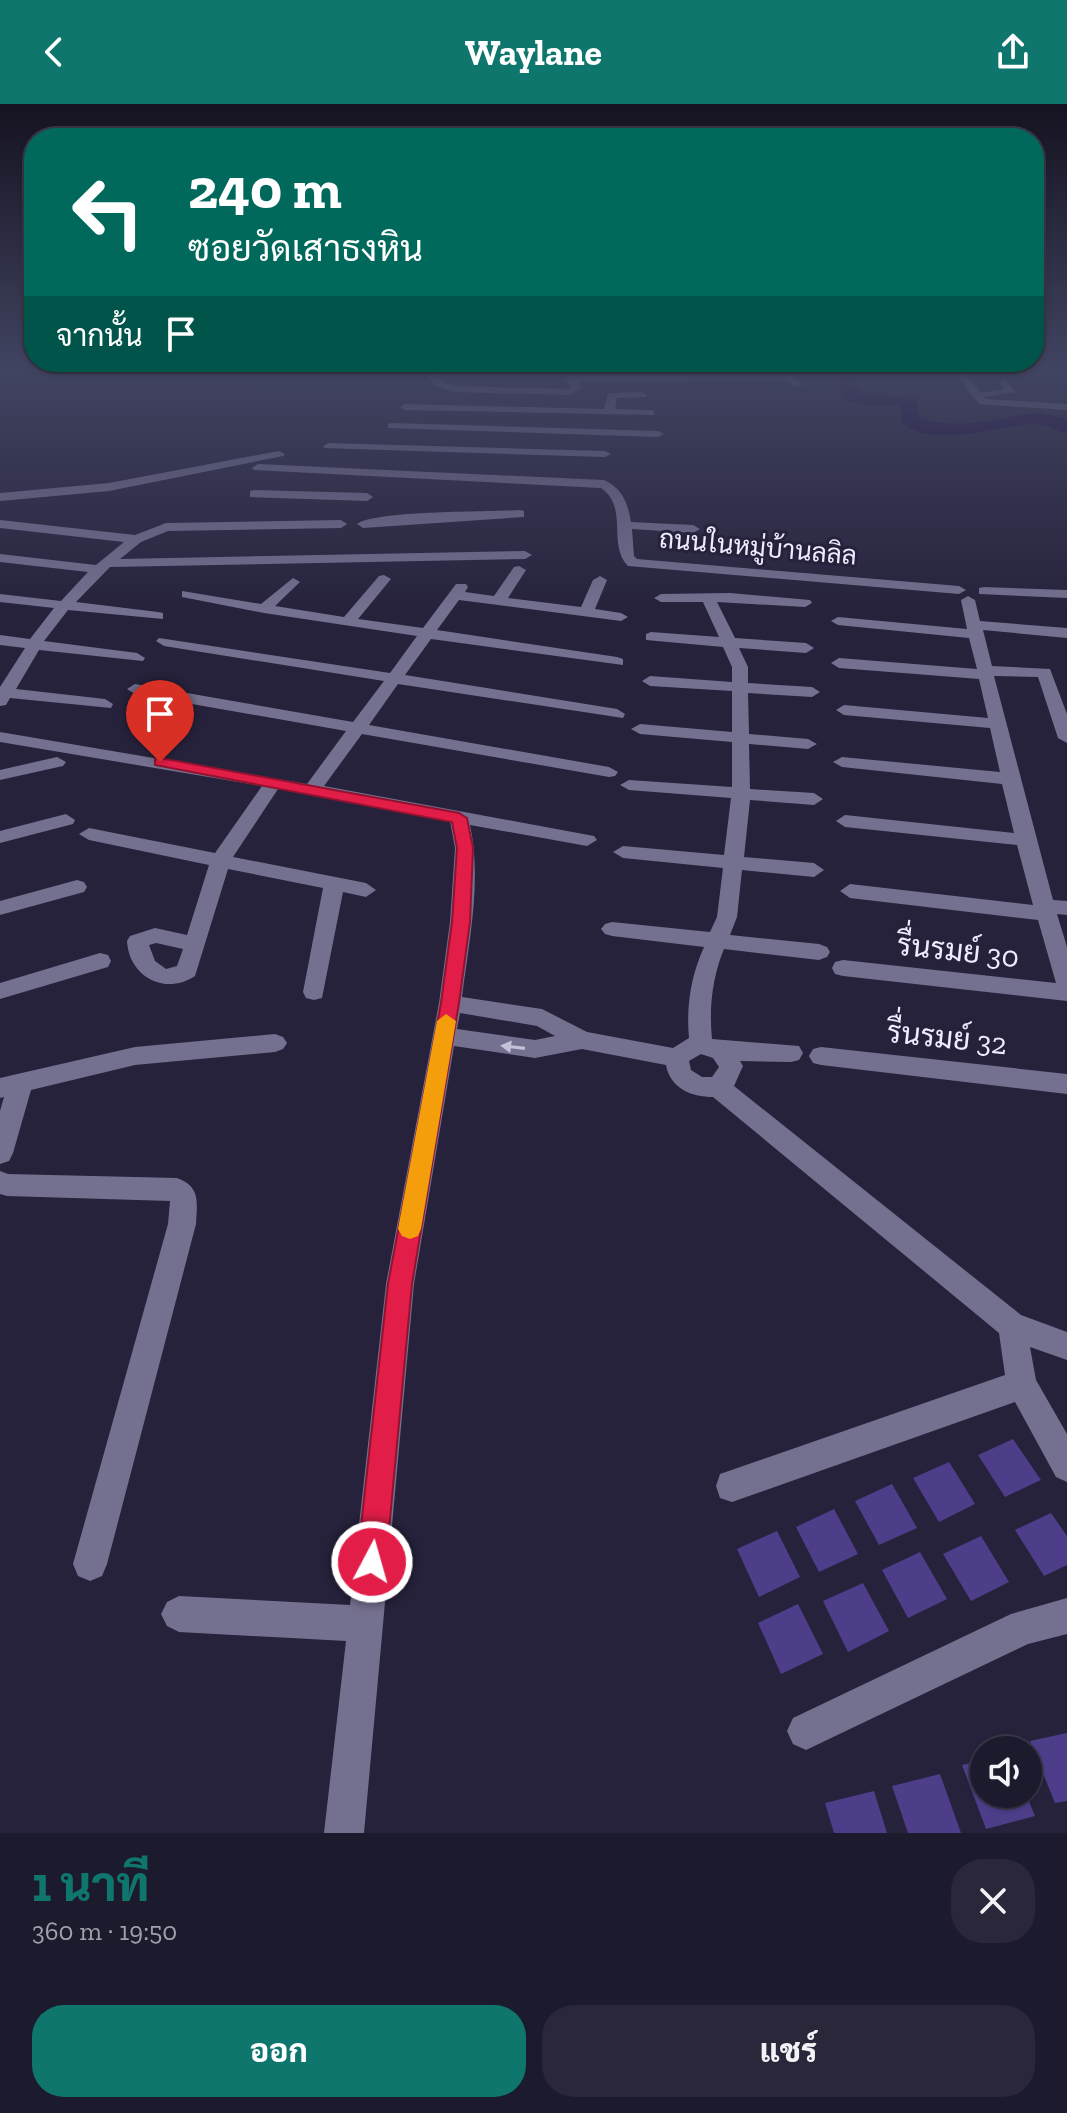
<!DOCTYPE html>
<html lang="th">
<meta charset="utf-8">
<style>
body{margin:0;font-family:"Zilla Slab",Sarabun,serif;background:#292739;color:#f1f3f6;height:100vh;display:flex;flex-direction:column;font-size:30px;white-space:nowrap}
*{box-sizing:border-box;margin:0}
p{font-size:26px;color:#a0a1aa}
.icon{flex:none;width:44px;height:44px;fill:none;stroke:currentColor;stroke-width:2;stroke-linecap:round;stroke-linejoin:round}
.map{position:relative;height:1729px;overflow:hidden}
.sheet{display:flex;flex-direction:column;background:#1c1a2d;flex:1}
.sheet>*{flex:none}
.hud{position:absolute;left:24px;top:24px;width:1020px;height:244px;border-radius:32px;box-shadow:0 2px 6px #0004,0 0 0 2px #3a3849;background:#00695c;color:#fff;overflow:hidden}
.fabs{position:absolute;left:970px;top:1632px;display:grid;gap:16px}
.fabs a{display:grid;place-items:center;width:72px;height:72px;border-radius:50%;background:#1c1a2d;box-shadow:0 2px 6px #0004,0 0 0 2px #3a3849;font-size:40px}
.pin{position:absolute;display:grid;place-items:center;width:68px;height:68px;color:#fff;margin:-82px -34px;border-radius:50% 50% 50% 0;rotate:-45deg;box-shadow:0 0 8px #0007}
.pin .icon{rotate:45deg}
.me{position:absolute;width:88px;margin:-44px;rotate:6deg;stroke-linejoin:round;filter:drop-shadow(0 0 6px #0008)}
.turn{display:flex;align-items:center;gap:28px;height:168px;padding:0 32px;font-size:36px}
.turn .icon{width:104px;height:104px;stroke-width:2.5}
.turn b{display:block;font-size:56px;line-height:68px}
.then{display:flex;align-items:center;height:76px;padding:0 32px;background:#0003;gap:16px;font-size:30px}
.round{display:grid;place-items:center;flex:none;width:84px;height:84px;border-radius:32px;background:#292739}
.headline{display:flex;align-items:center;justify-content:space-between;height:136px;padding:0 32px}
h1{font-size:48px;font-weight:800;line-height:60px;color:#0f766e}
.action{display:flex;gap:16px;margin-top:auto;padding:16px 32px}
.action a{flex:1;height:92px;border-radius:32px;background:#0f766e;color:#fff;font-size:32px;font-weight:800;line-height:92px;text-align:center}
.action a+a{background:#292739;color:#f1f3f6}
header{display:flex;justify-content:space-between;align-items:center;height:104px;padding:0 32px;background:#0f766e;color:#fff;font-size:36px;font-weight:800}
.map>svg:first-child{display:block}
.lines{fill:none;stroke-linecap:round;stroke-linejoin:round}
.river{fill:#17043c;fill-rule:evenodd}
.building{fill:#4e3e8a}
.minor{fill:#74708f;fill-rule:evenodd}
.oneway{fill:#c3c1d7}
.route{fill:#e11d48;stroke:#92132f;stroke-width:2}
.slow{fill:#f59e0b}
.labels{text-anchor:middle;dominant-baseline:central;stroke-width:6;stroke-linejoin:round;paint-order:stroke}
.far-street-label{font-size:26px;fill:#eeecfe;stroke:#26223c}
.street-label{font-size:30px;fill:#eeecfe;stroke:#26223c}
</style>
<header><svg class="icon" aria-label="back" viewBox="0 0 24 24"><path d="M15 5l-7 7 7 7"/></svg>Waylane<svg class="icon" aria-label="share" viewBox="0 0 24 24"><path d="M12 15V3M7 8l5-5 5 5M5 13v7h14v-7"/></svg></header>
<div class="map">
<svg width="1067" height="1729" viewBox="0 0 1067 1729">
<rect width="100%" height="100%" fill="#26223c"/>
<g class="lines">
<path class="river" d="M831 266H848L861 289 916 294 919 314 925 316C943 320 962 321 981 318 1011 314 1037 303 1067 316V330C1056 327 1048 321 1037 320 1002 320 929 347 901 317V302L865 301 845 296Z"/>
</g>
<g class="building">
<polygon points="1013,1335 1041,1376 1005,1393 978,1351"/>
<polygon points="949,1358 975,1400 939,1418 913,1374"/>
<polygon points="892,1380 917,1424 879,1441 855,1397"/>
<polygon points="834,1405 858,1450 819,1468 796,1423"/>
<polygon points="1051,1409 1067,1432 1067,1461 1044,1472 1015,1426"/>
<polygon points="777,1427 800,1473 759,1493 737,1445"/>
<polygon points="981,1432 1009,1478 971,1497 943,1450"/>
<polygon points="920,1448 947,1495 908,1514 882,1466"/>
<polygon points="863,1479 889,1527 848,1548 823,1497"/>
<polygon points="798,1500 823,1550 781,1570 758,1519"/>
<polygon points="1067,1629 1067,1697 1055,1699 1030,1637"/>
<polygon points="984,1656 984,1690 1026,1690 1035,1712 986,1725 962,1661"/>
<polygon points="940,1670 961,1729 908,1729 892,1682"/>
<polygon points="874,1687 887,1729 834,1729 825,1699"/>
</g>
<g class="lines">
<g class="minor">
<polygon points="437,266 467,266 438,272 443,278 456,282 569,285 571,283 565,275 570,272 792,271 803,281 794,283 789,277 578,278 582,283 571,291 455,288 435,282 426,270"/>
<polygon points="952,266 962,266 981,289 1004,285 999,277 1004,274 1015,288 984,293 986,295 1067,300 1067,306 979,300"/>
<polygon points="642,288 647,291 646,293 617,294 615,305 650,306 654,307 654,311 405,306 400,303 405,300 604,305 608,289"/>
<polygon points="392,319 658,327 664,330 658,333 388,324 388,320"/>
<polygon points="329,339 605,347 611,350 605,353 325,344 323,342"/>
<polygon points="279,347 285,350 283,352 109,387 0,397 0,389 109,379"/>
<path d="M258 360 604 376C622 384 628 399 631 418L693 421 700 425 693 429 632 425 634 452 637 455 959 482 966 486 959 490 628 462C607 441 629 403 601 384L254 366 252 364Z"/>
<polygon points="254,386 367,389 373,393 367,397 250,393 250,387"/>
<path d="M520 406 524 407V413L363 424 357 420C376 406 489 408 520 406Z"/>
<polygon points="0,416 135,431 166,419 341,416 347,420 341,424 168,427 141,438 120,455 525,447 532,451 525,455 110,463 76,498 158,508 163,509 163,515 68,506 44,537 137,549 145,554 143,557 39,546 16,585 105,595 113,600 111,604 10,594 6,601 0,602 0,583 25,544 0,541 0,531 30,535 54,504 0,498 0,490 61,497 88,468 0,458 0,450 96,461 124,438 0,424"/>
<path d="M519 462 526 466 508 494 581 503 593 476 600 472 607 476 595 505 621 509 628 513 621 517 459 496 437 526 617 553 623 555V561L431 535 405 571 617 605 625 610 623 614 398 580 369 621 609 663 618 668 615 672 609 673 362 630 324 682 594 732 597 736 587 742 470 721C482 776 469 837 462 893L542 905 587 928 673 944 689 934C686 902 691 872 704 843L612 832 605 830 601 825 605 820 612 818 710 828 717 813 723 764 623 754 613 748 623 742 724 751 731 694 629 686 620 681 629 676 732 683V638L640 630 631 625 640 620 732 628V587L650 582 642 577 650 572 732 578V563L723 543 646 536V530L651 528 719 533 703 498H661L654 494 661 490 730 489 810 496 812 499 805 503 717 498 735 534 806 539 814 544 806 549 739 544 748 563V579L812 583 820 588 812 593 748 589 749 630 808 635 817 640 808 645 749 640 750 685 814 689 823 695 814 701 750 696 744 753 814 759 824 766 814 773 742 766 737 813 730 831 819 840 827 843 830 848 827 853 819 856 724 845C712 874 709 904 712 935L799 942 803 949 799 956 791 958 740 957 743 962 734 982 1021 1211 1067 1228V1256L1030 1243 1036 1276 1067 1330V1378L1056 1373 1015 1298 732 1398 720 1394 716 1382 720 1370 1005 1271 999 1229 713 993C691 993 670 984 666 961L582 945 535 954 454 942 414 1180 364 1729H324L346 1537 179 1528 167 1522 161 1510 167 1498 179 1492 350 1501 386 1180 439 899 450 818 455 744 450 717 278 685 233 753 366 779 376 786 366 793 343 788 322 894 314 896 306 894 303 888 323 784 228 765 195 872C165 892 129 873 127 837L130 832 155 824 187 831 209 761 89 736 79 730 89 724 215 749 262 682 0 638V628L307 680 346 627 135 590 127 585 135 580 353 618 384 577 164 542 156 537 159 534 390 569 417 532 264 509 182 493V487L261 500 293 474 300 478 275 502 344 513 379 472 384 471 391 475 358 515 423 524 456 480H466L468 483 465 488 494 492 514 463ZM156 839 183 845 177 862 166 865 155 857 149 841ZM460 909 537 922 555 932 535 936 457 925ZM701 950 713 954 719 963 712 973H702L691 966 689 957Z"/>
<polygon points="984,483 1067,486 1067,494 979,490 979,484"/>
<polygon points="968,492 975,496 980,517 1067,524 1067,534 983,526 992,562 1050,565 1067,610 1067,639 1058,634 1038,573 994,572 1053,796 1067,797 1067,811 1057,810 1067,843 1067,897 843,872 835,870 832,864 835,858 843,856 1056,879 1038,816 850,794 840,787 850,780 1033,801 1017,741 845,723 836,717 845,711 1014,729 1002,680 842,663 833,658 842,653 1000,668 990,624 844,611 836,606 844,601 988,614 979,575 839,564 831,559 839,554 977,565 969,534 838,521 831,517 838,513 967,525 961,496"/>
<polygon points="57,653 66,658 63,662 0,676 0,666"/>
<polygon points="66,710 75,716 73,720 0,739 0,727"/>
<polygon points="77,776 84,778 87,783 84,788 0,811 0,797"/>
<polygon points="100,849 108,851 111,857 108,863 0,895 0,879"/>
<polygon points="275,930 283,933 287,939 283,945 275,948 135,961 31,986 13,1049 9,1057 0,1060 0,1007 4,993 0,994 0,974 135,943"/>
<polygon points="821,943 1067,970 1067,990 821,961 813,959 809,952 813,945"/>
<path d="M0 1067 8 1070 177 1074C201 1083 197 1098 196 1120L107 1460 102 1472 90 1477 78 1472 73 1460 168 1120 170 1097 7 1092 0 1090Z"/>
<polygon points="1067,1494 1067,1530 1028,1540 806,1646 793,1640 787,1627 793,1614 1011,1510"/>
</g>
</g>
<defs><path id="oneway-solid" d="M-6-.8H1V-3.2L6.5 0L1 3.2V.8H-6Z" transform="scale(2)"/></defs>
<use class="oneway" href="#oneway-solid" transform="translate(513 943) rotate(-173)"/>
<linearGradient id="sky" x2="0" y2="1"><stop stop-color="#151321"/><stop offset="0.52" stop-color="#414461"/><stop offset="1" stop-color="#414461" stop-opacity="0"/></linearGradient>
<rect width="1067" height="508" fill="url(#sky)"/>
<polygon class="route" points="160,654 459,709 467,714 473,744 470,818 459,899 412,1180 386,1458 382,1468 372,1472 362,1468 357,1458 388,1180 441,899 452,818 457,744 452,718 155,661 155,655"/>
<polygon class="slow" points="446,910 456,917 421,1125 418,1132 410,1135 402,1132 398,1125 437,917"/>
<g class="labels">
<g class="far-street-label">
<text transform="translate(758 443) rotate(5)">ถนนในหมู่บ้านลลิล</text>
</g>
<g class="street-label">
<text transform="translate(958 847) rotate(6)">รื่นรมย์ 30</text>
<text transform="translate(947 934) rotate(6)">รื่นรมย์ 32</text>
</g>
</g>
</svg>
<div class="fabs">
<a><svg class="icon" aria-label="sound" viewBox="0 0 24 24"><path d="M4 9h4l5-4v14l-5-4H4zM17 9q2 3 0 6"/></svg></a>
</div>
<div class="pin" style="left:160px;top:658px;background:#d93025"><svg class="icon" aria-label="arrive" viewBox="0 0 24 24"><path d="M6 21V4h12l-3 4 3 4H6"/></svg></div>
<svg class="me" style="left:372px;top:1458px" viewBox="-20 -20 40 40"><circle r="17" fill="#e11d48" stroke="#fff" stroke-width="3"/><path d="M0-11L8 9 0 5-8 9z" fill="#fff"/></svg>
<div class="hud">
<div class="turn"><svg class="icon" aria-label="left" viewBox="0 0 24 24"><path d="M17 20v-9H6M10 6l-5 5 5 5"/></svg><div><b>240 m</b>ซอยวัดเสาธงหิน</div></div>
<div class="then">จากนั้น<svg class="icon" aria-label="arrive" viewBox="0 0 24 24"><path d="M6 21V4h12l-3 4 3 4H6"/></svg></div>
</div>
</div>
<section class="sheet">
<div class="headline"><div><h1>1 นาที</h1><p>360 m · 19:50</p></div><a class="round"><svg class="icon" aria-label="close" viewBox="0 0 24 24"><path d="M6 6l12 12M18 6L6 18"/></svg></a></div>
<div class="action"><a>ออก</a><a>แชร์</a></div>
</section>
